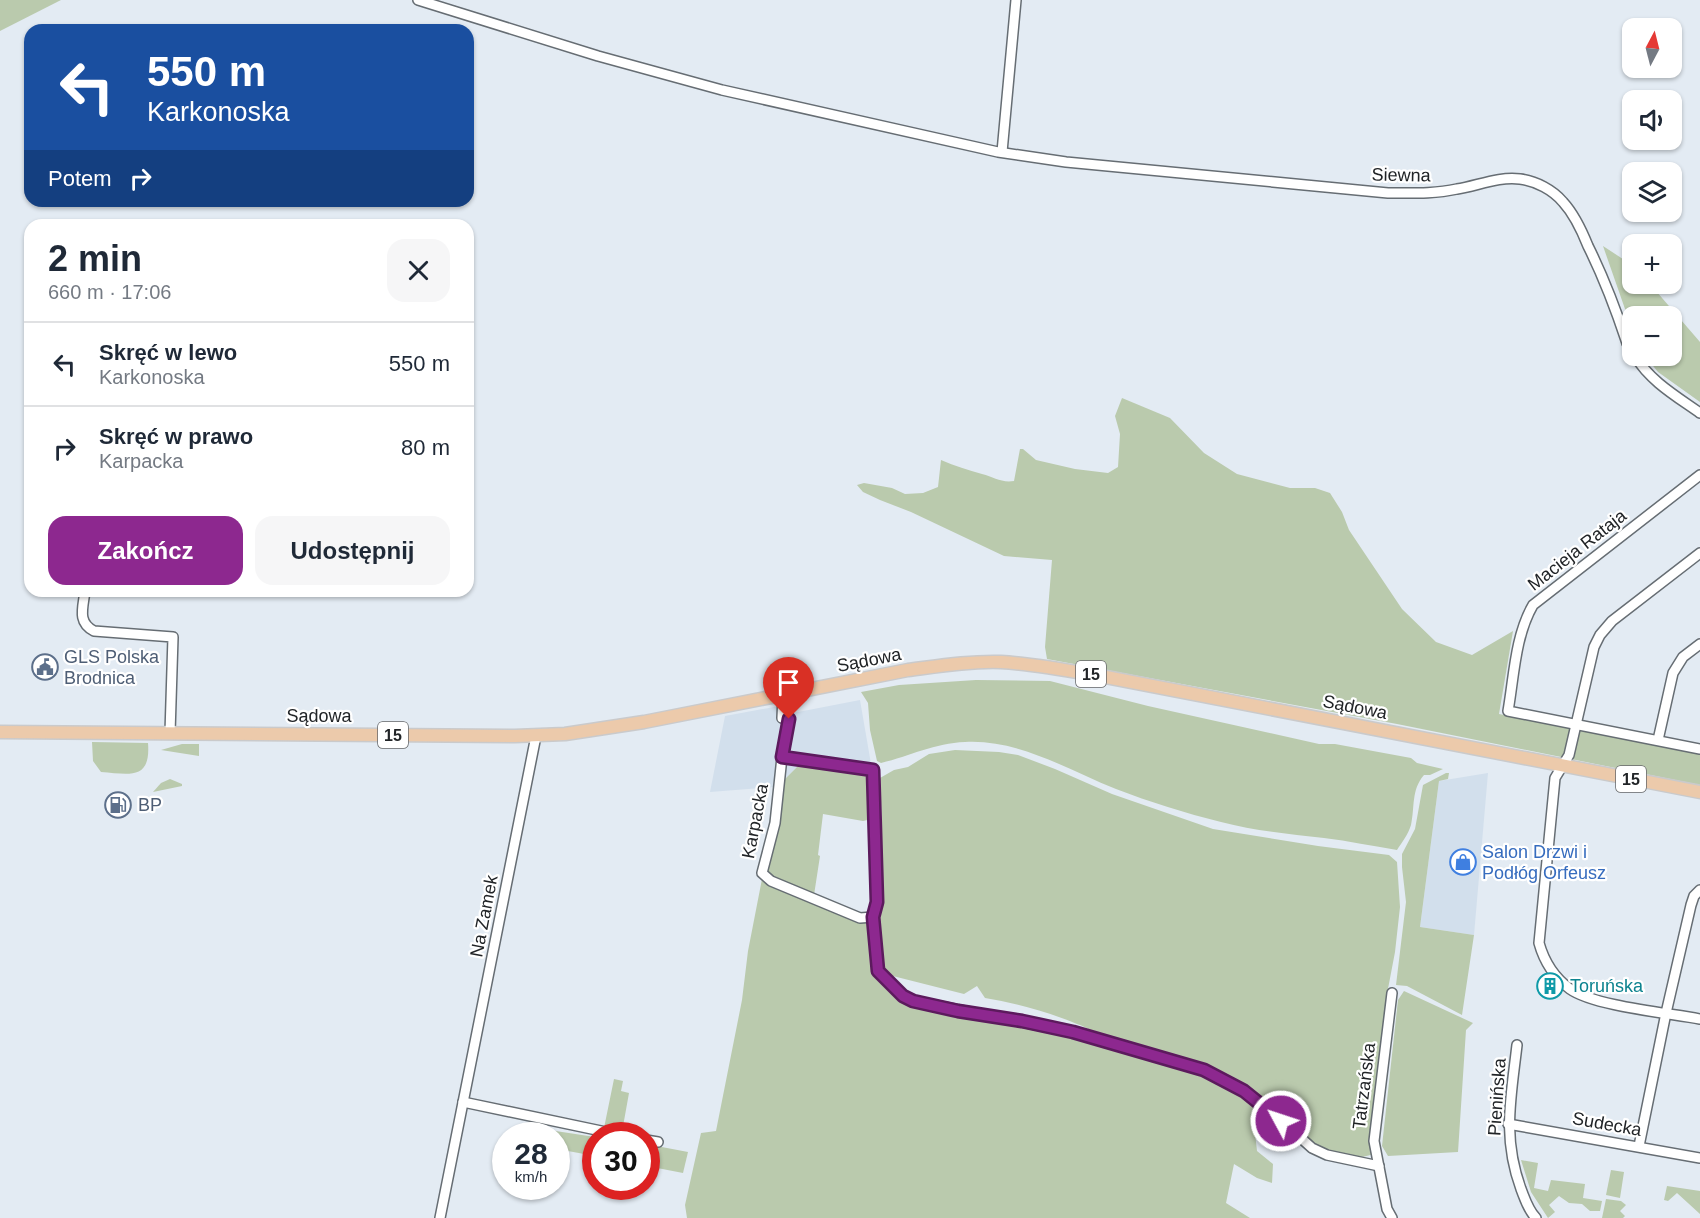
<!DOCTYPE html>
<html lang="pl">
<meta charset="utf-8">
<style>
body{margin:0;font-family:Arial,sans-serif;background:#f6f6f7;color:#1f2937;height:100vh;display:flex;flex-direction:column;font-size:22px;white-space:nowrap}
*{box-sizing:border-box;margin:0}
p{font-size:20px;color:#747a83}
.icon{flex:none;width:33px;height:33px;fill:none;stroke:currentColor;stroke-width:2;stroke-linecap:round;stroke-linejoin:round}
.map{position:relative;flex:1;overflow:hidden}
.drawer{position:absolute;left:24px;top:219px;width:450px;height:378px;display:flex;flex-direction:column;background:#fff;border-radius:18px;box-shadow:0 2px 4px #0004}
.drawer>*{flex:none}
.banner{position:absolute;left:24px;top:24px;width:450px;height:183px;border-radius:18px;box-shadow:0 2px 4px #0004;background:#1a4fa0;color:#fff;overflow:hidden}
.needle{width:39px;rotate:7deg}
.controls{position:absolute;left:1622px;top:18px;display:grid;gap:12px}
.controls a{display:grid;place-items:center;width:60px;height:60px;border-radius:12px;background:#fff;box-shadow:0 2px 4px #0004;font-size:30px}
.speed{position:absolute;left:492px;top:1122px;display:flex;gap:12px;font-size:30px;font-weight:700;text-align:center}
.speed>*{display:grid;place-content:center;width:78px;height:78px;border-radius:50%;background:#fff;box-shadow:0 2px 4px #0004;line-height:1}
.speed small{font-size:15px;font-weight:400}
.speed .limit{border:9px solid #d22;background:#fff;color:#111}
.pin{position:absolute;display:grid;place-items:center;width:51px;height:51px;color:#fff;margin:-62px -26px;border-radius:50% 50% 50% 0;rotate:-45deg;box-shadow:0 0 6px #0007}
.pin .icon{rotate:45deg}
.me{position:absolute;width:66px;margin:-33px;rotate:310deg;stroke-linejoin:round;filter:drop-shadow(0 0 4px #0008)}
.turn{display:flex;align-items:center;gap:21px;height:126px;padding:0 24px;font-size:27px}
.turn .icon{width:78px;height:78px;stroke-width:2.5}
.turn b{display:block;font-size:42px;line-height:51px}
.then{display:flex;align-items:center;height:57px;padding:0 24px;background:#0003;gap:12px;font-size:22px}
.round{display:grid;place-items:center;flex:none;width:63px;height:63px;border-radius:18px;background:#f6f6f7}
.head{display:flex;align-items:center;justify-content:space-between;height:102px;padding:0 24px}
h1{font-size:36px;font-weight:700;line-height:45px}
.primary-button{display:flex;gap:12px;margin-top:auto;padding:12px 24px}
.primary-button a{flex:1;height:69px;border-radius:18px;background:#8d288f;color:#fff;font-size:24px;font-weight:700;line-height:69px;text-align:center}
.primary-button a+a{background:#f6f6f7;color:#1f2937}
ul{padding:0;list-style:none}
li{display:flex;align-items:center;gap:18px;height:84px;padding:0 24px;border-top:2px solid #e0e1e3}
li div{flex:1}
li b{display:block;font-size:22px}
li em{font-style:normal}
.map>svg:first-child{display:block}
.built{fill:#d2dfec}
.green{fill:#bacaad}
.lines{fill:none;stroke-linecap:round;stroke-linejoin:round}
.minor-casing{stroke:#666d73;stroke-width:12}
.major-casing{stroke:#cacacb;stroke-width:15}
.minor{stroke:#fff;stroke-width:9}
.major{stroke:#eccaab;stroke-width:12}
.route-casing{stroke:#5c1a5d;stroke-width:15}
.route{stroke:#8d288f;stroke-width:10}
.labels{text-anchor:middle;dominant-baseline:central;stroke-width:4.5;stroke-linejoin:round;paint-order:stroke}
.shield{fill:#fff;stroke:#646668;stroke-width:1.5}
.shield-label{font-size:16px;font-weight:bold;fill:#212427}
.street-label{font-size:18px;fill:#212427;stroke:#fff}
.service-label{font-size:18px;fill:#4e5e75;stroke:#fff;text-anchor:start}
.shop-label{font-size:18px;fill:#366cbe;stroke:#fff;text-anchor:start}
.culture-label{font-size:18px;fill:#0d838f;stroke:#fff;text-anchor:start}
</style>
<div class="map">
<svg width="1700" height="1218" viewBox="0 0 1700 1218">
<rect width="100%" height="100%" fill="#e3ebf3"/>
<g class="built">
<polygon points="860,700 871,764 861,762 856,770 799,765 781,783 774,787 710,792 725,716 790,704 793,713"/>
<polygon points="1488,773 1474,935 1420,927 1439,781"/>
</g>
<g class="green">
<polygon points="0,0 61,0 0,31"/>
<polygon points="1603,246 1632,265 1632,284 1650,284 1700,342 1700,402 1658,372 1645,356 1671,356 1671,316 1632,316 1632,329"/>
<path d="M1122 398 1170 418 1204 453 1237 474 1290 488H1315L1330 493 1342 512 1349 530 1402 609 1436 642 1472 655 1513 631 1499 714 1700 754V785L1397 724 1047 659 1045 647 1052 560 1004 556 911 512 880 500 863 492 857 485 864 483 892 488 905 494 923 493 938 487 941 460C955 466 968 470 982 474 994 477 1001 483 1014 481L1020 449H1023L1036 460 1075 469 1108 473 1118 467 1120 434 1115 416Z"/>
<path d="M976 680 1050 681 1148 706 1319 744H1335L1411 758 1417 763 1443 769 1430 775H1424C1411 790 1415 807 1411 825 1408 835 1402 842 1397 850 1372 846 1349 841 1324 838 1289 834 1255 831 1221 822 1185 813 1150 802 1116 789 1068 770 1019 739 965 742 935 743 910 756 881 763L877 761 870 730 868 703 861 692 899 685Z"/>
<path d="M92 742 148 743C151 781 129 774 101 772L93 761Z"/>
<polygon points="182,744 199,744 199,756 161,750"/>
<path d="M955 750 999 752 1018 755 1055 769 1112 794 1213 829 1318 846 1389 855 1397 862 1400 907 1395 952 1387 994 1377 1075 1372 1139 1373 1154C1358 1160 1343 1157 1329 1152 1292 1138 1282 1110 1250 1091 1231 1079 1207 1066 1184 1060 1159 1053 1130 1049 1105 1038 1096 1034 1087 1027 1077 1024 1048 1012 1016 1003 985 998L977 986 964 994 877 972 892 993 912 1003 963 1015 1027 1025 1202 1072 1253 1101 1267 1115 1255 1133 1257 1151 1273 1164 1272 1183 1257 1178 1234 1164 1226 1203 1250 1218H687L685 1205 701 1133 716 1131 742 1000 748 951 762 879 863 922 878 919 881 895 879 862 882 826 880 778 894 770 908 767 929 754Z"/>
<polygon points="799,765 856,770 870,778 872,819 863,821 823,814 818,855 820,856 814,895 801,892 766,874 781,783"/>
<polygon points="1446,773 1449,773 1448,779 1439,781 1420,927 1474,935 1462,1015 1407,986 1396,985 1406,902 1402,867 1402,854 1415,829 1423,785"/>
<polygon points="170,779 182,784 182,786 153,792 161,783"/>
<polygon points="1404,991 1473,1023 1466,1030 1458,1152 1388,1156 1382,1146 1398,1000"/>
<polygon points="614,1079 623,1081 621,1091 629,1093 622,1132 604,1128"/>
<polygon points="536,1128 595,1137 595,1156 557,1149 556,1136 535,1135"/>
<polygon points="646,1144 688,1152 683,1173 647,1166"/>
<polygon points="1521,1160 1538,1163 1534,1188 1548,1191 1551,1180 1585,1184 1583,1198 1602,1201 1600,1211 1590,1211 1582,1204 1569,1203 1559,1196 1549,1205 1555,1212 1548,1218 1531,1192"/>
<polygon points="1611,1170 1624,1172 1620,1198 1606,1195"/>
<polygon points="1667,1186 1700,1191 1700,1214 1677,1193 1668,1201 1664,1200"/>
<polygon points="1606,1199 1621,1201 1626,1205 1620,1211 1625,1216 1623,1218 1602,1218"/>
</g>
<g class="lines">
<g class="minor-casing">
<g id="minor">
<path d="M418 0 598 56 722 90 998 152 1066 162 1388 193C1412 193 1434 194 1457 189 1477 186 1499 176 1520 179 1536 181 1553 190 1563 202 1574 214 1582 231 1588 246 1604 278 1616 310 1627 343L1632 351"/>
<polyline points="1002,152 1016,0"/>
<path d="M1635 356C1650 381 1676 396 1700 413"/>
<path d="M1700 475 1533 605C1515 636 1514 677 1508 711L1700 749"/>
<path d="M1700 553 1612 621 1600 635 1594 647 1569 755 1555 778 1539 943C1544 961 1555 978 1570 989 1594 1006 1668 1013 1700 1019"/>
<path d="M85 591C83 608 77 622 94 631L173 637 170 733"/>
<polyline points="783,695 782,718 789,719 782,757 775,823 762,873 771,881 860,918 873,917"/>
<polyline points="1658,740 1673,673 1683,657 1700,644"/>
<polyline points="782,757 873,770 877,902 873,917 878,971 903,996 913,1001 1073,1032 1204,1070 1244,1091 1271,1111 1312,1148 1327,1155 1379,1166"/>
<path d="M1517 1045C1511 1098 1502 1137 1521 1189 1525 1199 1528 1210 1536 1218"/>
<polyline points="463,1102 625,1136"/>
<polyline points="1508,1124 1700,1158"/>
<polyline points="646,1140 658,1142"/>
<polyline points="1639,1146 1666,1013 1691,905 1694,896 1700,890"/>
<polyline points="440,1218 536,736"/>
<polyline points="1392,1218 1387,1209 1374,1141 1392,993"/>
</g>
</g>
<g class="major-casing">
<path id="major" d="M0 732 515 736 565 734 644 722 908 670C939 666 970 661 1001 662 1036 664 1071 671 1106 677L1700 792"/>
</g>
<use href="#minor" class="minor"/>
<use href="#major" class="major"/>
</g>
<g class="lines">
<g class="route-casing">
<polyline id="route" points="789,719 782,757 873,770 877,902 873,917 878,971 903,996 913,1001 958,1011 1022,1021 1073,1032 1204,1070 1244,1091 1281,1121"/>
</g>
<use href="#route" class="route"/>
</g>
<defs>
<g id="civic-ring" transform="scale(1.35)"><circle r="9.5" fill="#fff" stroke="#5c6f8a" stroke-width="1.5"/><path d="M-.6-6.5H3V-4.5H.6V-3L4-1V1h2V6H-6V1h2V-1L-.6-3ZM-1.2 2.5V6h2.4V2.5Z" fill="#5c6f8a"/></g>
<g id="fuel-ring" transform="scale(1.35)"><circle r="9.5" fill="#fff" stroke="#5c6f8a" stroke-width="1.5"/><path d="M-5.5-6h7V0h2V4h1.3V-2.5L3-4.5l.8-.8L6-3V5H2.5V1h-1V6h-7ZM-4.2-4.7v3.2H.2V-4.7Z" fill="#5c6f8a"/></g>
<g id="shop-ring" transform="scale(1.35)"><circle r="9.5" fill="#fff" stroke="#3f7fe0" stroke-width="1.5"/><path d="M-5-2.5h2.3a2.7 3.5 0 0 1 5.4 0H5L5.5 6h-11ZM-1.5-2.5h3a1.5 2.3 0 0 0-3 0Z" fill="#3f7fe0"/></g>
<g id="building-ring" transform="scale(1.35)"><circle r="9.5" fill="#fff" stroke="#0f9aa8" stroke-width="1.5"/><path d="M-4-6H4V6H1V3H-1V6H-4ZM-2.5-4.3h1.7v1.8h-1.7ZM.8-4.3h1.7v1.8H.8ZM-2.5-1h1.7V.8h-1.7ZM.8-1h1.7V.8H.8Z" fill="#0f9aa8"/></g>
</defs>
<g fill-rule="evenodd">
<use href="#civic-ring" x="45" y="667"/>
<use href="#fuel-ring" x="118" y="805"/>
<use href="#shop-ring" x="1463" y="862"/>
<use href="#building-ring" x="1550" y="986"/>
</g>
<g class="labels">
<g class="shield">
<rect x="1076" y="661" width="30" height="26" rx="4.5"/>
<rect x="378" y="722" width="30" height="26" rx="4.5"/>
<rect x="1616" y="766" width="30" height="26" rx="4.5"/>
</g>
<g class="shield-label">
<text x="1091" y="674">15</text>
<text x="393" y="735">15</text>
<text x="1631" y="779">15</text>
</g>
<g class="street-label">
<text transform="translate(1401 175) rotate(1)">Siewna</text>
<text transform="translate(1577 550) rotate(-38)">Macieja Rataja</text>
<text transform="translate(869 660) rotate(-11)">Sądowa</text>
<text transform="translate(1355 707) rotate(11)">Sądowa</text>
<text x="319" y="716">Sądowa</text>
<text transform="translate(755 821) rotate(-79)">Karpacka</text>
<text transform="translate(484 916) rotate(-79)">Na Zamek</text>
<text transform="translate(1364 1086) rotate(-83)">Tatrzańska</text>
<text transform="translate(1497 1097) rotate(-86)">Pienińska</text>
<text transform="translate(1607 1124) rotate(10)">Sudecka</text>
</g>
<g class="service-label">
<text x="64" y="657">GLS Polska<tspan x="64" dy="21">Brodnica</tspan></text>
<text x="138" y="805">BP</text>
</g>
<g class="shop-label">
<text x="1482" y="852">Salon Drzwi i<tspan x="1482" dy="21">Podłóg Orfeusz</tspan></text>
</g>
<g class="culture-label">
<text x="1570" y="986">Toruńska</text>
</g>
</g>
</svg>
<div class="controls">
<a><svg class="needle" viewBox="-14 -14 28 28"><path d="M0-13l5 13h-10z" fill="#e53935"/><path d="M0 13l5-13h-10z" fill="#747a83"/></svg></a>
<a><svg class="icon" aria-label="sound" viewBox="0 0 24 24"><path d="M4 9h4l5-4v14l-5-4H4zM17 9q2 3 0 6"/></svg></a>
<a><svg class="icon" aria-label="layers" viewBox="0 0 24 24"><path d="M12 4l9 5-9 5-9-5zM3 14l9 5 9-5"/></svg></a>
<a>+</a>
<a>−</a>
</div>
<div class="speed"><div>28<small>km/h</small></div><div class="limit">30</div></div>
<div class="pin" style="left:789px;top:719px;background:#d93025"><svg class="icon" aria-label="arrive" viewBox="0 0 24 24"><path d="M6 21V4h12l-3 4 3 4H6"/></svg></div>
<svg class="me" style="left:1281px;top:1121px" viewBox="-20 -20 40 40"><circle r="17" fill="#8d288f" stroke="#fff" stroke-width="3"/><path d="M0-11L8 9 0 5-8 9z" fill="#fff"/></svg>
<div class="banner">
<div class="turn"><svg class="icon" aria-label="left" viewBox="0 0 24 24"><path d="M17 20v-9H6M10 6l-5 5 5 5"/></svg><div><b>550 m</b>Karkonoska</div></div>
<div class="then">Potem<svg class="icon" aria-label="right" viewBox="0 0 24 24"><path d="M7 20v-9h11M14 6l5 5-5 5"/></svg></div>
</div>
<section class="drawer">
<div class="head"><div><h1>2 min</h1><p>660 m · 17:06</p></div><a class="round"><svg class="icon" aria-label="close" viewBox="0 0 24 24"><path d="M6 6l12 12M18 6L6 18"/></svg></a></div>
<ul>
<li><svg class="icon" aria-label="left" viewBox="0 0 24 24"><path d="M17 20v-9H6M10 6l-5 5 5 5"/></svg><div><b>Skręć w lewo</b><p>Karkonoska</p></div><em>550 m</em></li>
<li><svg class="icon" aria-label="right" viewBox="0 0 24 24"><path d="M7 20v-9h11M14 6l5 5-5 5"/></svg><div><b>Skręć w prawo</b><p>Karpacka</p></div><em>80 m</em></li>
</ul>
<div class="primary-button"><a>Zakończ</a><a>Udostępnij</a></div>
</section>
</div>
